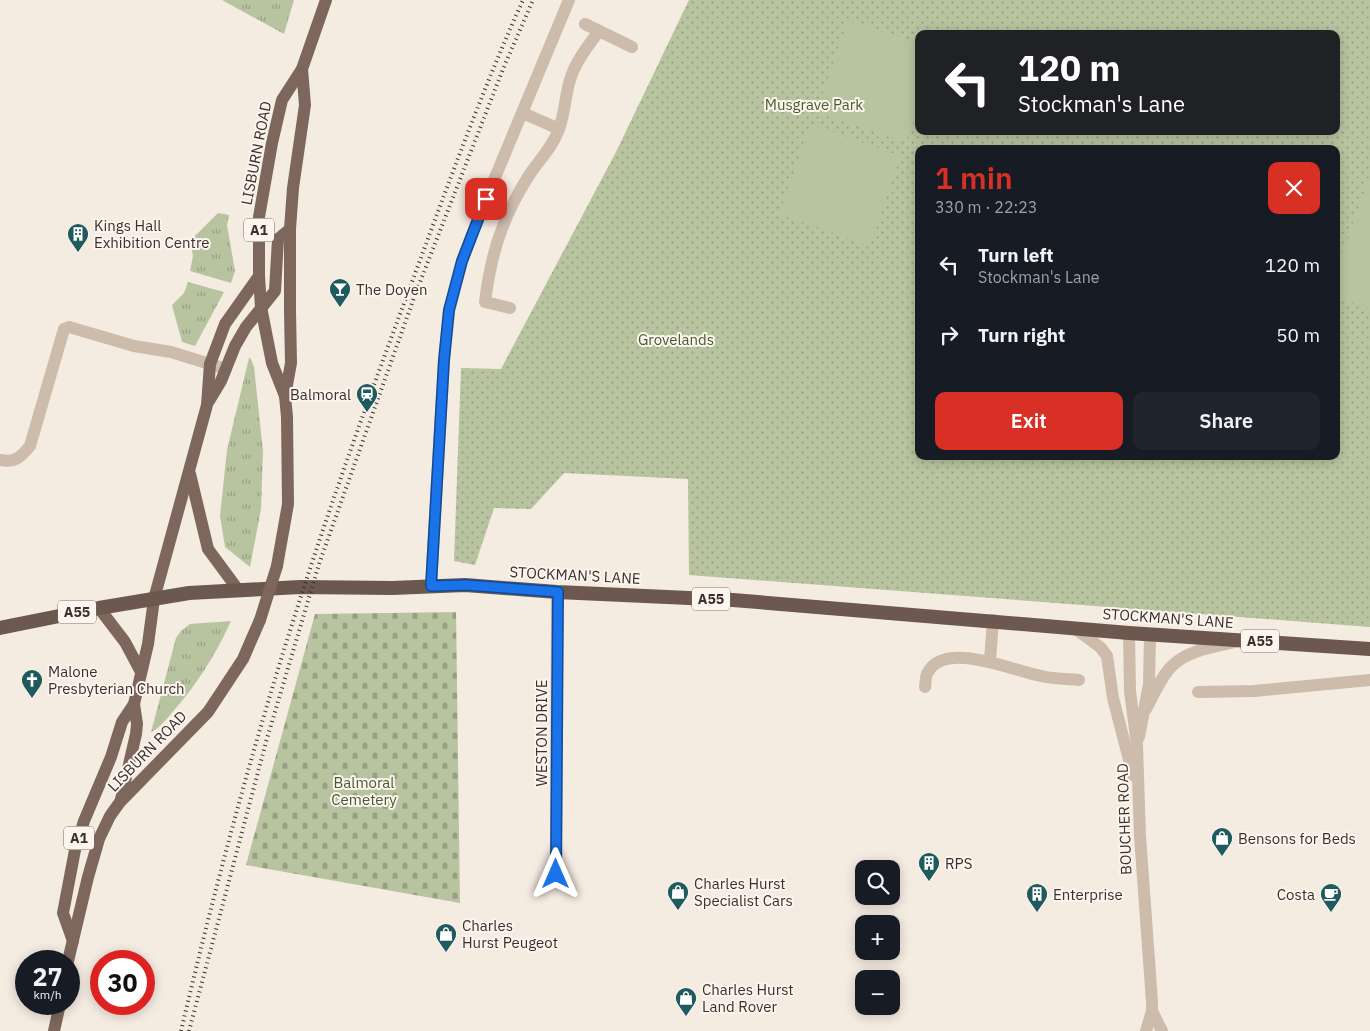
<!DOCTYPE html>
<meta charset="utf-8">
<style>
body{margin:0;font-family:"IBM Plex Sans",sans-serif;background:#20242c;color:#f1f3f6;height:100vh;display:flex;flex-direction:column;font-size:19px;white-space:nowrap}
*{box-sizing:border-box;margin:0}
p{font-size:16px;color:#9ea1a6}
.icon{flex:none;width:28px;height:28px;fill:none;stroke:currentColor;stroke-width:2;stroke-linecap:round;stroke-linejoin:round}
.map{position:relative;flex:1;overflow:hidden}
.side{position:absolute;left:915px;top:145px;width:425px;height:315px;display:flex;flex-direction:column;background:#171b24;border-radius:10px;box-shadow:0 2px 12px #0003}
.side>*{flex:none}
.top-card{position:absolute;left:915px;top:30px;width:425px;height:105px;border-radius:10px;box-shadow:0 2px 12px #0003;background:#202124;color:#fff;overflow:hidden}
.controls{position:absolute;left:855px;top:860px;display:grid;gap:10px}
.controls a{display:grid;place-items:center;width:45px;height:45px;border-radius:10px;background:#171b24;box-shadow:0 2px 12px #0003;font-size:25px}
.speed{position:absolute;left:15px;top:950px;display:flex;gap:10px;font-size:25px;font-weight:700;text-align:center}
.speed>*{display:grid;place-content:center;width:65px;height:65px;border-radius:50%;background:#171b24;box-shadow:0 2px 12px #0003;line-height:1}
.speed small{font-size:12px;font-weight:400}
.speed .limit{border:8px solid #d22;background:#fff;color:#111}
.pin{position:absolute;display:grid;place-items:center;width:42px;height:42px;color:#fff;margin:-21px;border-radius:10px;box-shadow:0 2px 8px #0006}
.me{position:absolute;width:55px;margin:-28px;rotate:0deg;stroke-linejoin:round;filter:drop-shadow(0 0 4px #0008)}
.turn{display:flex;align-items:center;gap:18px;height:105px;padding:0 20px;font-size:22px}
.turn .icon{width:65px;height:65px;stroke-width:2.5}
.turn b{display:block;font-size:35px;line-height:42px}
.round{display:grid;place-items:center;flex:none;width:52px;height:52px;border-radius:10px;background:#20242c}
.headline{display:flex;align-items:center;justify-content:space-between;height:85px;padding:0 20px}
h1{font-size:30px;font-weight:600;line-height:38px;color:#d93025}
.primary-button{display:flex;gap:10px;margin-top:auto;padding:10px 20px}
.primary-button a{flex:1;height:58px;border-radius:10px;background:#d93025;color:#fff;font-size:20px;font-weight:600;line-height:58px;text-align:center}
.primary-button a+a{background:#20242c;color:#f1f3f6}
ul{padding:0;list-style:none}
li{display:flex;align-items:center;gap:15px;height:70px;padding:0 20px}
li div{flex:1}
li b{display:block;font-size:19px}
li em{font-style:normal}
.map>svg:first-child{display:block}
.grass{fill:url(#grass-tufts)}
.cemetery{fill:url(#cemetery-stones)}
.park{fill:url(#park-dots);fill-rule:evenodd}
.pitch{fill:#b8c4a0}
.lines{fill:none;stroke-linecap:round;stroke-linejoin:round}
.minor{stroke:#cdbbac;stroke-width:12}
.tertiary{stroke:#cdbbac;stroke-width:12}
.primary{stroke:#7d675c;stroke-width:12}
.trunk{stroke:#6c584f;stroke-width:14}
.rail{stroke:#3b302b;stroke-width:4;stroke-dasharray:1 4;stroke-linecap:butt}
.primary-bridge{stroke:#7d675c;stroke-width:12}
.route-casing{stroke:#114b97;stroke-width:12}
.route{stroke:#1a73e8;stroke-width:9}
.labels{text-anchor:middle;dominant-baseline:central;stroke-width:4;stroke-linejoin:round;paint-order:stroke}
.shield{fill:#fbf5ee;stroke:#756b66;stroke-width:1}
.shield-label{font-size:14px;font-weight:bold;fill:#3b302b}
.park-label{font-size:15px;fill:#4a5a2e;stroke:#fbf5ee}
.street-label{font-size:15px;fill:#3b302b;stroke:#fbf5ee}
.poi-label{font-size:15px;fill:#3b302b;stroke:#fbf5ee;text-anchor:start}
</style>
<div class="map">
<svg width="1370" height="1031" viewBox="0 0 1370 1031">
<defs>
<pattern id="grass-tufts" width="24" height="20" patternUnits="userSpaceOnUse" patternTransform="scale(1.25)"><rect width="24" height="20" fill="#b8c4a0"/><path d="M3 7l-1-3M5 7V3M7 7l1-3M15 17l-1-3M17 17v-4M19 17l1-3" fill="none" stroke="#97a083"/></pattern>
<pattern id="cemetery-stones" width="16" height="16" patternUnits="userSpaceOnUse" patternTransform="scale(1.25)"><rect width="16" height="16" fill="#b8c4a0"/><path d="M2 7V4a2 2 0 0 1 4 0v3zM10 15v-3a2 2 0 0 1 4 0v3z" fill="#97a083"/></pattern>
<pattern id="park-dots" width="8" height="8" patternUnits="userSpaceOnUse" patternTransform="scale(1.25)"><rect width="8" height="8" fill="#b8c4a0"/><path d="M2 2h.1M6 6h.1" fill="none" stroke="#97a083" stroke-width="1.8" stroke-linecap="round"/></pattern>
</defs>
<rect width="100%" height="100%" fill="#f4ebe1"/>
<g class="grass">
<polygon points="222,0 294,0 284,34"/>
<polygon points="218,213 229,215 227,225 235,271 231,283 190,271 193,256 190,241"/>
<polygon points="188,282 224,292 195,346 182,342 172,305 184,293"/>
<polygon points="249,358 251,359 254,367 263,451 261,509 250,567 225,547 220,516 227,450"/>
<path d="M231 621C215 656 196 686 170 715 165 721 158 729 151 732L176 638 181 631 190 624Z"/>
</g>
<polygon class="cemetery" points="456,612 460,903 246,865 315,614"/>
<path class="park" d="M689 0H1370V627L689 575 688 479 564 473 531 509 494 508 475 565 454 561 461 368 501 369 616 152ZM919 34H1336V131H919ZM919 149H1336V456H919Z"/>
<g class="pitch">
<polygon points="848,20 919,44 919,105 906,142 816,112"/>
<polygon points="810,124 901,156 870,246 779,214"/>
<polygon points="1370,176 1370,309 1336,297 1336,270"/>
</g>
<g class="lines">
<g class="minor">
<polyline points="585,24 632,47"/>
<polyline points="523,113 559,129"/>
<path d="M510 308 485 302C491 254 502 218 528 177 538 161 553 147 559 129 565 113 565 96 570 80 575 62 588 46 599 31"/>
<path d="M0 460C15 463 21 457 30 446L64 329 69 327 134 346 171 352 226 369"/>
<polyline points="431,586 444,360 449,311 462,261 479,216 569,0"/>
<polyline points="990,661 993,620"/>
<path d="M925 687C926 682 925 676 928 672 946 640 1013 671 1041 676 1053 679 1067 679 1079 680"/>
<polyline points="1198,692 1254,691 1370,680"/>
<polyline points="556,874 557,592"/>
</g>
<g class="tertiary">
<polyline points="1074,628 1100,647 1107,656 1113,698 1133,775"/>
<polyline points="1129,633 1130,691 1137,745 1140,836 1152,1002 1152,1011 1162,1031"/>
<path d="M1146 709C1154 695 1161 676 1173 665 1189 650 1214 647 1235 642"/>
<polyline points="1139,737 1149,684 1150,634"/>
<polyline points="1146,1031 1152,1011"/>
</g>
<g class="primary">
<polyline points="285,396 291,363 290,312 290,229 293,188 305,105 302,69"/>
<polyline points="209,401 221,381 235,346 246,327 275,291 278,239 290,229"/>
<polyline points="190,474 208,549 239,591"/>
<polyline points="277,566 288,504 287,417 285,396 272,363 261,307 259,276 259,217 272,143 282,100 302,69 326,0"/>
<polyline points="99,608 125,642 141,672"/>
<polyline points="121,799 136,734 137,724 134,704"/>
<polyline points="73,941 63,913 75,850 84,821 111,757 122,722 134,704 148,644 154,599 207,405 210,364 225,324 259,276"/>
<polyline points="68,961 88,877 99,839 110,816 120,802 208,712 243,659 260,620"/>
<polyline points="54,1031 60,1004"/>
</g>
<polyline class="trunk" points="0,628 99,608 189,593 300,587 392,588 465,585 557,592 733,600 1129,633 1370,649"/>
<g class="rail">
<path d="M181 1031C214 891 251 752 295 615 330 505 369 397 409 290 445 193 480 95 523 0"/>
<polyline points="189,1031 266,742 319,564 415,295 503,69 533,0"/>
</g>
<polyline class="primary-bridge" points="260,620 277,566"/>
</g>
<g class="lines">
<g class="route-casing">
<polyline id="route" points="486,199 462,261 449,310 444,360 431,586 466,585 558,592 556,874"/>
</g>
<use href="#route" class="route"/>
</g>
<defs>
<g id="building-pin" transform="scale(1.125)"><path d="M0 17L-7.5 6A9.5 9.5 0 1 1 7.5 6Z" fill="#1f5a5e" stroke="#fbf5ee"/><path d="M-4-6H4V6H1V3H-1V6H-4ZM-2.5-4.3h1.7v1.8h-1.7ZM.8-4.3h1.7v1.8H.8ZM-2.5-1h1.7V.8h-1.7ZM.8-1h1.7V.8H.8Z" fill="#fff"/></g>
<g id="bar-pin" transform="scale(1.125)"><path d="M0 17L-7.5 6A9.5 9.5 0 1 1 7.5 6Z" fill="#1f5a5e" stroke="#fbf5ee"/><path d="M-6-5H6L.8 .8V4.5H3.5V6h-7V4.5H-.8V.8Z" fill="#fff"/></g>
<g id="station-pin" transform="scale(1.125)"><path d="M0 17L-7.5 6A9.5 9.5 0 1 1 7.5 6Z" fill="#1f5a5e" stroke="#fbf5ee"/><path d="M-3-6H3Q5-6 5-4V2Q5 4 3 4L4.5 6H3L1.5 4h-3L-3 6H-4.5L-3 4Q-5 4-5 2V-4Q-5-6-3-6ZM-3.5-4v3h7v-3ZM-3.5 1v1.5H-2V1ZM2 1v1.5H3.5V1Z" fill="#fff"/></g>
<g id="church-pin" transform="scale(1.125)"><path d="M0 17L-7.5 6A9.5 9.5 0 1 1 7.5 6Z" fill="#1f5a5e" stroke="#fbf5ee"/><path d="M-1.2-6h2.4v3.5h3.3v2.4h-3.3V6h-2.4V-.1h-3.3v-2.4h3.3Z" fill="#fff"/></g>
<g id="shop-pin" transform="scale(1.125)"><path d="M0 17L-7.5 6A9.5 9.5 0 1 1 7.5 6Z" fill="#1f5a5e" stroke="#fbf5ee"/><path d="M-5-2.5h2.3a2.7 3.5 0 0 1 5.4 0H5L5.5 6h-11ZM-1.5-2.5h3a1.5 2.3 0 0 0-3 0Z" fill="#fff"/></g>
<g id="cafe-pin" transform="scale(1.125)"><path d="M0 17L-7.5 6A9.5 9.5 0 1 1 7.5 6Z" fill="#1f5a5e" stroke="#fbf5ee"/><path d="M-5.5-4.5H6V0H3Q3 3.5 0 3.5H-2.5Q-5.5 3.5-5.5 0ZM3-3.2v2h1.7v-2ZM-6 4.5H4V6H-6Z" fill="#fff"/></g>
</defs>
<g fill-rule="evenodd">
<use href="#building-pin" x="78" y="234"/>
<use href="#bar-pin" x="340" y="289"/>
<use href="#station-pin" x="367" y="394"/>
<use href="#church-pin" x="32" y="680"/>
<use href="#shop-pin" x="1222" y="838"/>
<use href="#building-pin" x="929" y="863"/>
<use href="#shop-pin" x="678" y="892"/>
<use href="#building-pin" x="1037" y="894"/>
<use href="#cafe-pin" x="1331" y="894"/>
<use href="#shop-pin" x="446" y="934"/>
<use href="#shop-pin" x="686" y="998"/>
</g>
<g class="labels">
<g class="shield">
<rect x="244" y="218.5" width="30" height="23" rx="4"/>
<rect x="692" y="587.5" width="38" height="23" rx="4"/>
<rect x="58" y="600.5" width="38" height="23" rx="4"/>
<rect x="1241" y="629.5" width="38" height="23" rx="4"/>
<rect x="64" y="826.5" width="30" height="23" rx="4"/>
</g>
<g class="shield-label">
<text x="259" y="230">A1</text>
<text x="711" y="599">A55</text>
<text x="77" y="612">A55</text>
<text x="1260" y="641">A55</text>
<text x="79" y="838">A1</text>
</g>
<g class="park-label">
<text x="814" y="104">Musgrave Park</text>
<text x="676" y="339">Grovelands</text>
<text x="364" y="782">Balmoral<tspan x="364" dy="17">Cemetery</tspan></text>
</g>
<g class="street-label">
<text transform="translate(256 153) rotate(-79)">LISBURN ROAD</text>
<text transform="translate(575 575) rotate(3)">STOCKMAN'S LANE</text>
<text transform="translate(1168 618) rotate(4)">STOCKMAN'S LANE</text>
<text transform="translate(541 733) rotate(-90)">WESTON DRIVE</text>
<text transform="translate(147 751) rotate(-46)">LISBURN ROAD</text>
<text transform="translate(1124 819) rotate(-92)">BOUCHER ROAD</text>
</g>
<g class="poi-label">
<text x="94" y="225">Kings Hall<tspan x="94" dy="17">Exhibition Centre</tspan></text>
<text x="356" y="289">The Doyen</text>
<text x="351" y="394" text-anchor="end">Balmoral</text>
<text x="48" y="671">Malone<tspan x="48" dy="17">Presbyterian Church</tspan></text>
<text x="1238" y="838">Bensons for Beds</text>
<text x="945" y="863">RPS</text>
<text x="694" y="883">Charles Hurst<tspan x="694" dy="17">Specialist Cars</tspan></text>
<text x="1053" y="894">Enterprise</text>
<text x="1315" y="894" text-anchor="end">Costa</text>
<text x="462" y="925">Charles<tspan x="462" dy="17">Hurst Peugeot</tspan></text>
<text x="702" y="989">Charles Hurst<tspan x="702" dy="17">Land Rover</tspan></text>
</g>
</g>
</svg>
<div class="controls">
<a><svg class="icon" aria-label="search" viewBox="0 0 24 24"><circle cx="10" cy="10" r="6"/><path d="M15 15l6 6"/></svg></a>
<a>+</a>
<a>−</a>
</div>
<div class="speed"><div>27<small>km/h</small></div><div class="limit">30</div></div>
<div class="pin" style="left:486px;top:199px;background:#d93025"><svg class="icon" aria-label="arrive" viewBox="0 0 24 24"><path d="M6 21V4h12l-3 4 3 4H6"/></svg></div>
<svg class="me" style="left:556px;top:874px" viewBox="-20 -20 40 40"><path d="M0-17L14 15 0 8-14 15z" fill="#1a73e8" stroke="#fff" stroke-width="4"/></svg>
<div class="top-card">
<div class="turn"><svg class="icon" aria-label="left" viewBox="0 0 24 24"><path d="M17 20v-9H6M10 6l-5 5 5 5"/></svg><div><b>120 m</b>Stockman's Lane</div></div>
</div>
<section class="side">
<div class="headline"><div><h1>1 min</h1><p>330 m · 22:23</p></div><a class="round" style="background:#d93025;color:#fff"><svg class="icon" aria-label="close" viewBox="0 0 24 24"><path d="M6 6l12 12M18 6L6 18"/></svg></a></div>
<ul>
<li><svg class="icon" aria-label="left" viewBox="0 0 24 24"><path d="M17 20v-9H6M10 6l-5 5 5 5"/></svg><div><b>Turn left</b><p>Stockman's Lane</p></div><em>120 m</em></li>
<li><svg class="icon" aria-label="right" viewBox="0 0 24 24"><path d="M7 20v-9h11M14 6l5 5-5 5"/></svg><div><b>Turn right</b></div><em>50 m</em></li>
</ul>
<div class="primary-button"><a>Exit</a><a>Share</a></div>
</section>
</div>
